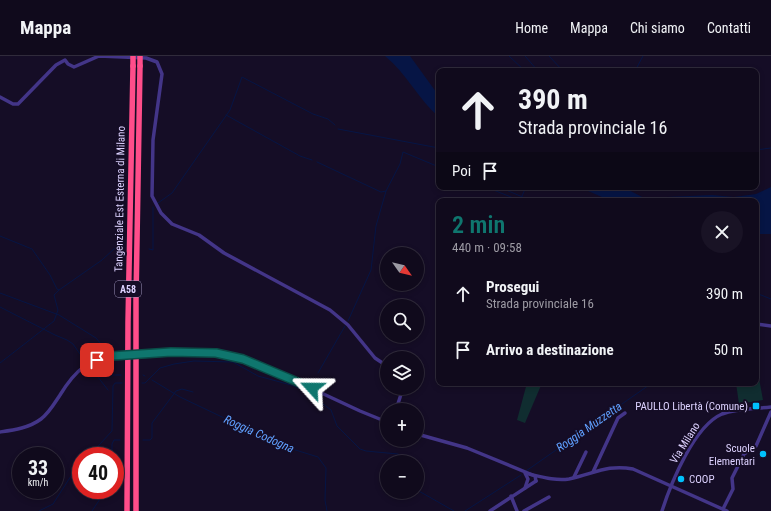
<!DOCTYPE html>
<html lang="it">
<meta charset="utf-8">
<style>
body{margin:0;font-family:"Roboto Condensed",sans-serif;background:#191325;color:#f1f3f6;height:100vh;display:flex;flex-direction:column;font-size:15px;white-space:nowrap}
*{box-sizing:border-box;margin:0}
p{font-size:13px;color:#9c9aa3}
.icon{flex:none;width:22px;height:22px;fill:none;stroke:currentColor;stroke-width:2;stroke-linecap:round;stroke-linejoin:round}
.map{position:relative;flex:1;overflow:hidden}
.drawer{position:absolute;left:436px;top:142px;width:323px;height:188px;display:flex;flex-direction:column;background:#100a1c;border-radius:8px;box-shadow:0 2px 6px #0003,0 0 0 1px #302b3b}
.drawer>*{flex:none}
.hud{position:absolute;left:436px;top:12px;width:323px;height:122px;border-radius:8px;box-shadow:0 2px 6px #0003,0 0 0 1px #302b3b;background:#100a1c;color:#f1f3f6;overflow:hidden}
.needle{width:26px;rotate:124deg}
.controls{position:absolute;left:380px;top:191px;display:grid;gap:8px}
.controls a{display:grid;place-items:center;width:44px;height:44px;border-radius:50%;background:#100a1c;box-shadow:0 2px 6px #0003,0 0 0 1px #302b3b;font-size:20px}
.speed{position:absolute;left:12px;top:391px;display:flex;gap:8px;font-size:20px;font-weight:700;text-align:center}
.speed>*{display:grid;place-content:center;width:52px;height:52px;border-radius:50%;background:#100a1c;box-shadow:0 2px 6px #0003,0 0 0 1px #302b3b;line-height:1}
.speed small{font-size:10px;font-weight:400}
.speed .limit{border:6px solid #d22;background:#fff;color:#111}
.pin{position:absolute;display:grid;place-items:center;width:34px;height:34px;color:#fff;margin:-17px;border-radius:8px;box-shadow:0 2px 6px #0006}
.me{position:absolute;width:44px;margin:-22px;rotate:294deg;stroke-linejoin:round;filter:drop-shadow(0 0 3px #0008)}
.turn{display:flex;align-items:center;gap:14px;height:84px;padding:0 16px;font-size:18px}
.turn .icon{width:52px;height:52px;stroke-width:2.5}
.turn b{display:block;font-size:28px;line-height:34px}
.then{display:flex;align-items:center;height:38px;padding:0 16px;background:#0003;gap:8px;font-size:15px}
.round{display:grid;place-items:center;flex:none;width:42px;height:42px;border-radius:21px;background:#191325}
.overview{display:flex;align-items:center;justify-content:space-between;height:68px;padding:0 16px}
h1{font-size:24px;font-weight:600;line-height:30px;color:#0f766e}
ul{padding:0;list-style:none}
li{display:flex;align-items:center;gap:12px;height:56px;padding:0 16px}
li div{flex:1}
li b{display:block;font-size:15px}
li em{font-style:normal}
header{display:flex;align-items:center;gap:24px;box-sizing:border-box;height:56px;padding:0 20px;background:#100a1c;border-bottom:1px solid #302b3b}
header strong{font-size:19px}
nav{display:flex;gap:22px;margin-inline-start:auto;font-size:14px}
.map>svg:first-child{display:block}
.green{fill:#102d30}
.water{fill:#061545}
.lines{fill:none;stroke-linecap:round;stroke-linejoin:round}
.stream{stroke:#061545;stroke-width:1}
.minor{stroke:#433588;stroke-width:3.5}
.highway{stroke:#ff4d8a;stroke-width:5.5}
.minor-bridge{stroke:#433588;stroke-width:3.5}
.highway-bridge{stroke:#ff4d8a;stroke-width:5.5}
.route-casing{stroke:#0a4d48;stroke-width:10}
.route{stroke:#0f766e;stroke-width:7}
.poi-dot{fill:#00c1fd;stroke:#150d26;stroke-width:1.5}
.labels{text-anchor:middle;dominant-baseline:central;stroke-width:4;stroke-linejoin:round;paint-order:stroke}
.shield{fill:#150d26;stroke:#a197be;stroke-width:1}
.shield-label{font-size:10px;font-weight:bold;fill:#ddd2ff}
.street-label{font-size:11px;fill:#ddd2ff;stroke:#150d26}
.poi-label{font-size:11px;fill:#ddd2ff;stroke:#150d26;text-anchor:end}
.water-label{font-size:12px;font-style:italic;fill:#60a0ff;stroke:#150d26}
</style>
<header>
<strong>Mappa</strong>
<nav><a>Home</a><a>Mappa</a><a>Chi siamo</a><a>Contatti</a></nav>
</header>
<div class="map">
<svg width="771" height="455" viewBox="0 0 771 455">
<rect width="100%" height="100%" fill="#150d26"/>
<g class="green">
<polygon points="756,306 763,344 739,348 736,327 756,327"/>
<polygon points="527,327 542,327 525,367 517,364"/>
</g>
<g class="water">
<path d="M385 0H410L439 40V61C418 43 407 18 385 0Z"/>
<polygon points="579,131 623,131 644,142 712,139 734,141 756,138 771,131 771,178 756,178 756,145 611,145"/>
</g>
<g class="lines">
<g class="stream">
<polyline points="509,0 525,15"/>
<polyline points="525,0 538,15"/>
<polyline points="549,0 563,15"/>
<polyline points="635,15 643,0"/>
<polyline points="226,59 300,100 312,104"/>
<polyline points="338,73 439,92"/>
<polyline points="756,94 771,92"/>
<polyline points="317,106 381,136 386,135"/>
<polyline points="486,131 521,145"/>
<polyline points="499,131 532,145"/>
<polyline points="522,140 526,131"/>
<polyline points="158,147 172,137 230,54 242,21 313,58 328,63 335,69"/>
<polyline points="0,180 32,193 50,219 57,233 59,234 102,204 115,192 120,192"/>
<polyline points="149,193 153,194 153,151"/>
<polyline points="0,237 59,259 96,282 101,288"/>
<polyline points="756,237 771,243"/>
<polyline points="0,251 55,279 67,284 73,288 80,298"/>
<polyline points="348,265 371,214 376,170 386,135 400,108 403,96 439,111"/>
<polyline points="0,307 54,265 58,254 54,239 59,234"/>
<polyline points="107,311 112,319 121,319"/>
<polyline points="94,316 108,334"/>
<polyline points="318,317 345,270"/>
<polyline points="143,319 145,320"/>
<polyline points="152,324 180,341 241,370 289,392 318,401 326,412 325,444 327,455"/>
<polyline points="142,327 145,327 160,312 174,308 194,305 233,306 258,320 291,329 306,335 331,354 337,370 360,393 366,395 398,398 409,406"/>
<polyline points="143,384 150,384 152,382 152,367 176,335 182,333 193,336"/>
<polyline points="89,400 112,375 113,330 115,327 122,327"/>
<polyline points="112,400 112,388 114,384 120,384"/>
<polyline points="526,415 652,327"/>
<polyline points="417,434 454,455"/>
<polyline points="39,455 53,448 71,420 81,409"/>
<polyline points="92,455 106,434"/>
<polyline points="465,455 521,419"/>
</g>
<g class="minor">
<polyline points="0,41 13,48 18,48 56,9 65,4 68,8 74,11 99,0 146,2 157,6 162,18 153,84 152,140 161,157 172,168 199,179 224,197 330,254 348,269 375,302 387,310"/>
<polyline points="756,268 771,270"/>
<polyline points="143,298 200,295 235,301 287,321 360,355 387,366"/>
<polyline points="396,354 403,332"/>
<path d="M0 376C14 374 29 372 41 363 49 357 54 348 60 339 76 313 89 302 121 299"/>
<polyline points="417,378 467,392 535,420 536,425"/>
<polyline points="593,416 618,362 625,357"/>
<path d="M529 418C542 421 556 425 569 423 594 418 607 408 633 413L727 455"/>
<polyline points="574,421 586,396"/>
<polyline points="525,432 528,423 525,417"/>
<polyline points="511,440 517,455"/>
<polyline points="723,453 733,433 732,422 744,398 756,390 771,356"/>
<polyline points="490,455 536,425"/>
<polyline points="524,455 549,441"/>
<path d="M662 455C671 427 694 370 722 358 738 352 755 353 771 351"/>
</g>
<g class="highway">
<polyline points="127,455 128,266 133,10"/>
<polyline points="136,455 136,244 140,10"/>
</g>
<polyline class="minor-bridge" points="121,299 143,298"/>
<g class="highway-bridge">
<polyline points="133,10 133,0"/>
<polyline points="140,10 140,0"/>
</g>
</g>
<g class="lines">
<g class="route-casing">
<polyline id="route" points="97,304 112,300 171,296 216,297 243,303 312,332"/>
</g>
<use href="#route" class="route"/>
</g>
<g class="poi-dot">
<rect x="752" y="346" width="8" height="8" rx="2"/>
<circle cx="763" cy="398" r="4"/>
<circle cx="681" cy="423" r="4"/>
</g>
<g class="labels">
<rect class="shield" x="115" y="225" width="26" height="16" rx="3"/>
<g class="shield-label">
<text x="128" y="233">A58</text>
</g>
<g class="street-label">
<text transform="translate(120 143) rotate(-89)">Tangenziale Est Esterna di Milano</text>
<text transform="translate(685 387) rotate(-58)">Via Milano</text>
</g>
<g class="poi-label">
<text x="748" y="350">PAULLO Libertà (Comune)</text>
<text x="755" y="392">Scuole<tspan x="755" dy="13">Elementari</tspan></text>
<text x="689" y="423" text-anchor="start">COOP</text>
</g>
<g class="water-label">
<text transform="translate(589 371) rotate(-35)">Roggia Muzzetta</text>
<text transform="translate(259 378) rotate(24)">Roggia Codogna</text>
</g>
</g>
</svg>
<div class="controls">
<a><svg class="needle" viewBox="-14 -14 28 28"><path d="M0-13l5 13h-10z" fill="#e53935"/><path d="M0 13l5-13h-10z" fill="#9c9aa3"/></svg></a>
<a><svg class="icon" aria-label="search" viewBox="0 0 24 24"><circle cx="10" cy="10" r="6"/><path d="M15 15l6 6"/></svg></a>
<a><svg class="icon" aria-label="layers" viewBox="0 0 24 24"><path d="M12 4l9 5-9 5-9-5zM3 14l9 5 9-5"/></svg></a>
<a>+</a>
<a>−</a>
</div>
<div class="speed"><div>33<small>km/h</small></div><div class="limit">40</div></div>
<div class="pin" style="left:97px;top:304px;background:#d93025"><svg class="icon" aria-label="arrive" viewBox="0 0 24 24"><path d="M6 21V4h12l-3 4 3 4H6"/></svg></div>
<svg class="me" style="left:312px;top:332px" viewBox="-20 -20 40 40"><path d="M0-17L14 15 0 8-14 15z" fill="#0f766e" stroke="#fff" stroke-width="4"/></svg>
<div class="hud">
<div class="turn"><svg class="icon" aria-label="ahead" viewBox="0 0 24 24"><path d="M12 20V5M6 11l6-6 6 6"/></svg><div><b>390 m</b>Strada provinciale 16</div></div>
<div class="then">Poi<svg class="icon" aria-label="arrive" viewBox="0 0 24 24"><path d="M6 21V4h12l-3 4 3 4H6"/></svg></div>
</div>
<section class="drawer">
<div class="overview"><div><h1>2 min</h1><p>440 m · 09:58</p></div><a class="round"><svg class="icon" aria-label="close" viewBox="0 0 24 24"><path d="M6 6l12 12M18 6L6 18"/></svg></a></div>
<ul>
<li><svg class="icon" aria-label="ahead" viewBox="0 0 24 24"><path d="M12 20V5M6 11l6-6 6 6"/></svg><div><b>Prosegui</b><p>Strada provinciale 16</p></div><em>390 m</em></li>
<li><svg class="icon" aria-label="arrive" viewBox="0 0 24 24"><path d="M6 21V4h12l-3 4 3 4H6"/></svg><div><b>Arrivo a destinazione</b></div><em>50 m</em></li>
</ul>
</section>
</div>
